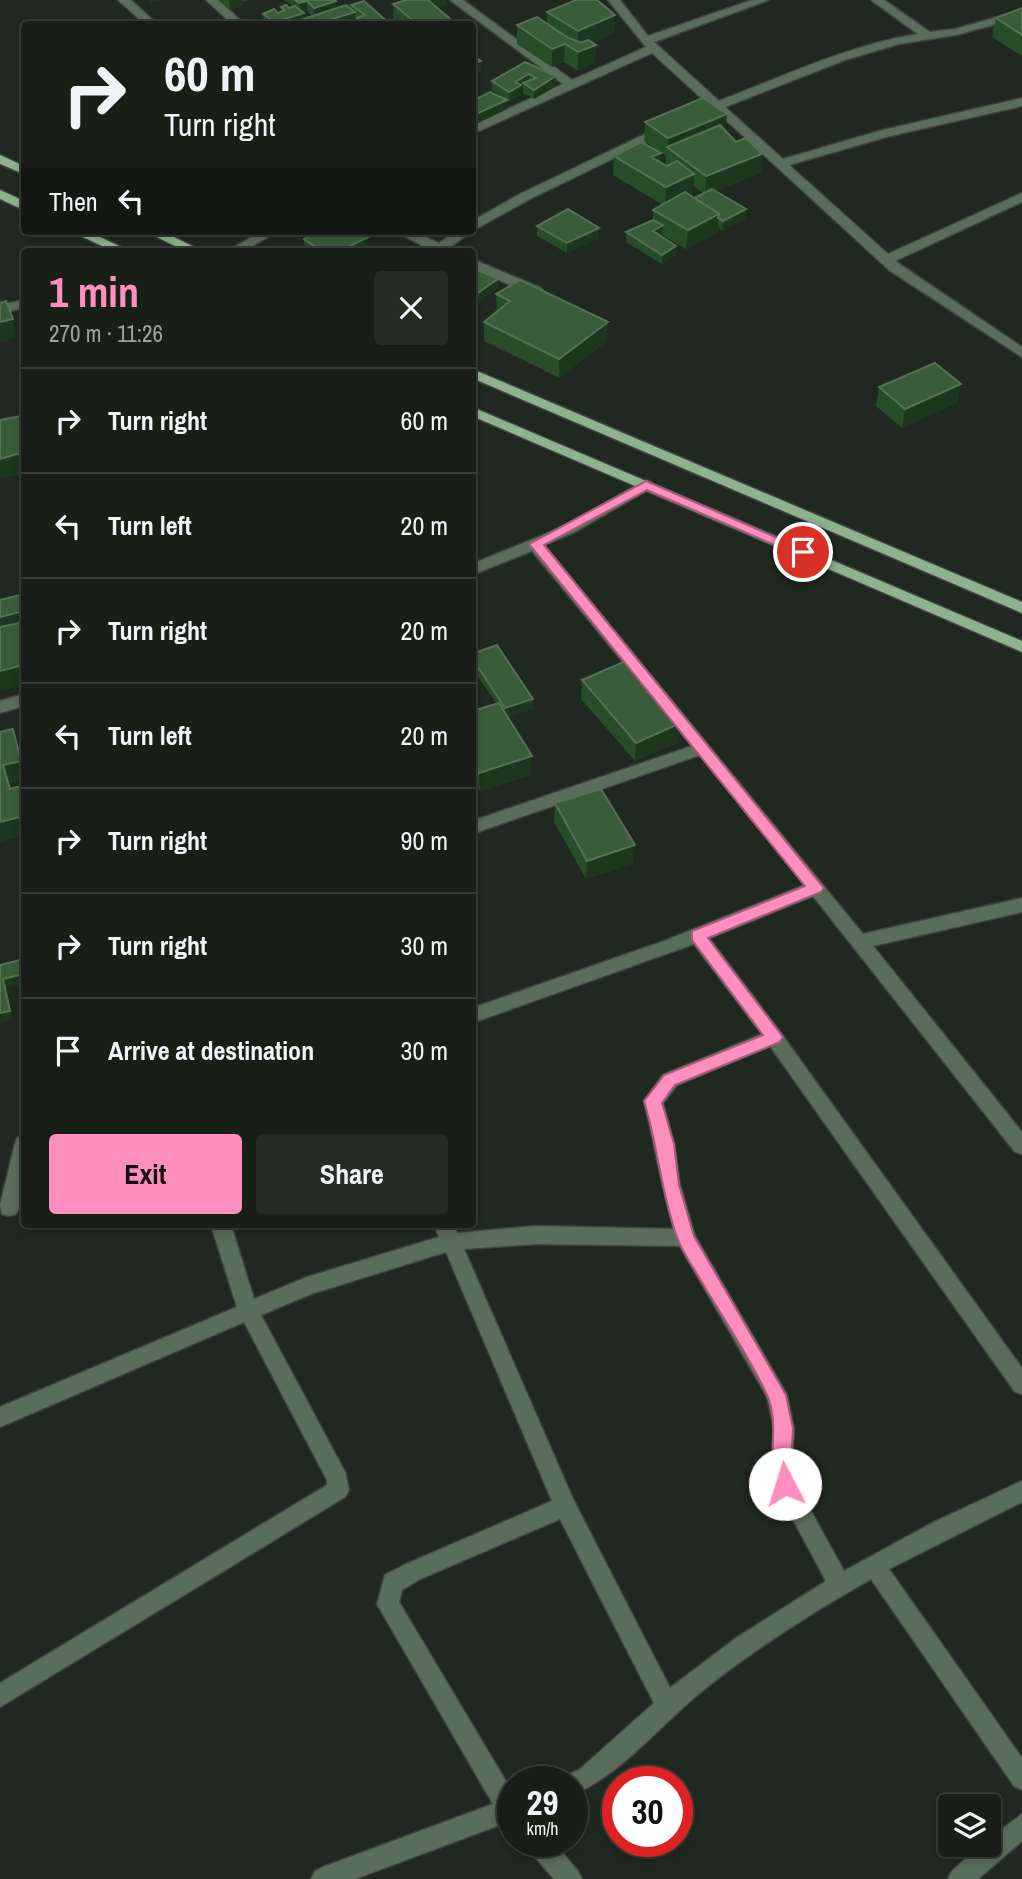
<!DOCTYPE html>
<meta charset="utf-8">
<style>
body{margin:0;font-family:"Archivo Narrow",sans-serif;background:#242c24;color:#f1f3f6;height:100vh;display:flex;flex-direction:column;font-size:26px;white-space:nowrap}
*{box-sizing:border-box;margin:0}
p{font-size:23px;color:#9ea2a1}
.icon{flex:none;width:38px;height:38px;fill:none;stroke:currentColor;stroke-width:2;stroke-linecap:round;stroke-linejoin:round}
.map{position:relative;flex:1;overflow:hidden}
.drawer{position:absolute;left:21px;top:248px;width:455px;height:980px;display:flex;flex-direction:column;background:#171f17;border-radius:7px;box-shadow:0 4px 10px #0003,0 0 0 2px #363d36}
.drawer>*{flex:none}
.hud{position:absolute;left:21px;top:21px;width:455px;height:214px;border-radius:7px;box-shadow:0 4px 10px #0003,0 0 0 2px #363d36;background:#171f17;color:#f1f3f6;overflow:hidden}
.fabs{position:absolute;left:938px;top:1794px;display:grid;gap:14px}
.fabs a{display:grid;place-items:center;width:63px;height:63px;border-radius:7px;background:#171f17;box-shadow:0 4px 10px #0003,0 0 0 2px #363d36;font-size:35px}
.speed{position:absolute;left:497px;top:1766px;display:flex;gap:14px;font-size:35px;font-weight:700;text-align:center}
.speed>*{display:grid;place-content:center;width:91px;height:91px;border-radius:50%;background:#171f17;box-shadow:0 4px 10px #0003,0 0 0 2px #363d36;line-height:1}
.speed small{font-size:18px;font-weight:400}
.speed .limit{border:10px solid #d22;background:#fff;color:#111}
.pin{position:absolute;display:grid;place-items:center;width:60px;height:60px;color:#fff;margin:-30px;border:4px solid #fff;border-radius:50%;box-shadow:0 2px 7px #0007}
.me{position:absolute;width:77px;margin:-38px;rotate:355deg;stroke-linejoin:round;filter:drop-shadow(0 0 5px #0008)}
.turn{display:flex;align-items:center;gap:24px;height:147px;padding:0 28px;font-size:32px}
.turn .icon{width:91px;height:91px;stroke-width:2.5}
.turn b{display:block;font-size:49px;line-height:60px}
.then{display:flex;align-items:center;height:66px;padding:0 28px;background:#0003;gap:14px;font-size:26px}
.round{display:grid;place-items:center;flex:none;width:74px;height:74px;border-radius:7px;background:#242c24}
.headline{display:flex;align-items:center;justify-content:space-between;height:119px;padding:0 28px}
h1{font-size:42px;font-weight:800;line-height:52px;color:#fe8ebe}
.cta{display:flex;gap:14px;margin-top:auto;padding:14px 28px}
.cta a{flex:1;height:80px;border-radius:7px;background:#fe8ebe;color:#111;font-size:28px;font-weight:800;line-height:80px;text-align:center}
.cta a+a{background:#242c24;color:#f1f3f6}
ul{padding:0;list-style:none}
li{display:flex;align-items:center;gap:21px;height:105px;padding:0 28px;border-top:2px solid #363d36}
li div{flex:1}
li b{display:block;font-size:26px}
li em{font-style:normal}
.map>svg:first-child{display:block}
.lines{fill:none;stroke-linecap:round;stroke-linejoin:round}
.minor-casing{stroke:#3d463d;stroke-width:3}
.major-casing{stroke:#3d463d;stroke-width:3}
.minor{fill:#5a6c5a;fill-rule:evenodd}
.major{fill:#8eb28d;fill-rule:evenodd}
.wall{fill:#274c28;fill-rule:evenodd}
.shaded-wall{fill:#1c371d}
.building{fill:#3b5c3b;stroke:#547154;stroke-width:2}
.route{fill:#fe8ebe;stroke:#a55c7c;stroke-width:2}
</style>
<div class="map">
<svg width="1022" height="1879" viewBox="0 0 1022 1879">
<rect width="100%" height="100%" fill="#1f291f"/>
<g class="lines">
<g class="minor-casing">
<g id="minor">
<polygon points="118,0 131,0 157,24 145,24"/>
<polygon points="206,0 219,0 244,24 232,24"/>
<path d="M450 0H463L572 80 646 47 608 0H620L648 36 752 0H769L654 42 719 101C784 76 849 45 918 34L871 0H884L930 32 955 29 1022 10V17L956 35 899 44 845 60 725 107 783 159 883 130 1022 98V106L890 136 789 165 888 254 1022 193V202L895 261 1022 347V357L889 270 716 111 690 118V112L709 105 652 53 472 134V125L563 84Z"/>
<polygon points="666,124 672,128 670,131 530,199 472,231 472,221 522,193"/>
<polygon points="262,231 278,231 242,252 226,252"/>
<polygon points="395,231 412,231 439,243 457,231 472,231 449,248 453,252 434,252"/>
<polygon points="472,259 541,288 543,291 536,295 531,294 472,268"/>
<polygon points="24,300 24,308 0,313 0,305"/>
<path d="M646 480 651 482V488L575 532 544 545 863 934 1022 898V912L873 946 1022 1132V1154L1015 1152 813 896 709 938 780 1032 1022 1368V1394L1015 1392 770 1046 677 1085 663 1103 674 1144 680 1185 695 1236 787 1395 794 1429 792 1461 795 1482 844 1571 934 1522 1022 1481V1502L889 1569 1022 1758V1790L1014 1786 871 1579C813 1612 754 1649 701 1692 661 1724 620 1776 572 1795V1782H561L564 1776 579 1770 654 1703 560 1519 420 1579 402 1590 399 1602 513 1793V1827L505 1823 355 1879H311L315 1871 323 1867 493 1804 377 1604 385 1575 404 1565 552 1501 446 1252 311 1294 261 1315 345 1472 349 1490 345 1497 0 1707V1683L327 1485V1480L244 1322 0 1427V1407L237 1307 211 1225H231L254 1299 307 1277 439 1237 434 1225H454L457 1233 536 1226 674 1229C661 1187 655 1144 644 1101L663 1075 762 1034 694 944 472 1023V1008L664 941 805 885 700 755 472 834V821L692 746 532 551 472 575V564L565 526ZM536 1244 680 1246 767 1397 774 1429 772 1461 774 1484 826 1581 736 1638 670 1688 573 1499 464 1249Z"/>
<polygon points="24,694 24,706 0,713 0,701"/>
<path d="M24 1136C26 1160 27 1191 16 1214L9 1216 2 1214 0 1205 15 1144 17 1138Z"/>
<polygon points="1022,1814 1022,1841 978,1879 948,1879 952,1871 982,1844 989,1844 989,1839"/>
<polygon points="524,1841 552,1841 578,1871 582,1879 554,1879 528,1849"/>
</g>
</g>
<g class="major-casing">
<g id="major">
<polygon points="0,155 24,166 24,174 0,164"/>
<polygon points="0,190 24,201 24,210 0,199"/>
<polygon points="70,231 87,231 132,252 115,252"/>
<polygon points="145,231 162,231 204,252 187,252"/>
<polygon points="472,369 1022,602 1022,613 472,378"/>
<polygon points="472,407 1022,641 1022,652 472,416"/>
</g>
</g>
<use href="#minor" class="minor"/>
<use href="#major" class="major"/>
</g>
<g class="wall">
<polygon points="218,0 249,0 243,2 241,1 242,6 230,10"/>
<path d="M285 0H335L336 1V8L351 9V5L390 24H357V19L355 18V22L346 24H266L264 23 263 14 281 12V7L289 8 293 7ZM307 11 313 16 304 19V13L303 12Z"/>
<polygon points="405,0 447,0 447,4 437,8 456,24 397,24 394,22 393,4"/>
<polygon points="1022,8 1022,56 992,37 996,18"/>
<polygon points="547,12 615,15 614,33 592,43 596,45 595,63 578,71 564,62 552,67 517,44 517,25 547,24"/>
<polygon points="525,62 556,76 556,86 534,99 523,93 523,87 521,88 521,95 509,101 507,100 507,109 506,99 492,90 492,81"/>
<path d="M645 122 725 131 736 142 762 154 761 173 714 191 746 209 745 219 722 231 718 227 717 233 686 249 662 235 661 236 676 255 662 264 626 242V232L653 220V210L663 205 613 175 614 156 661 162 666 165V156L644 141ZM693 186 703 193 694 198 689 195 693 193Z"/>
<polygon points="537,226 599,228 599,238 567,253 537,236"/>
<polygon points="304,239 369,247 359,252 309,252 304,249"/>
<polygon points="496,294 607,341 559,378 484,341 484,322 497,312"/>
<polygon points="961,384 957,403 902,428 876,406 879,387"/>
<polygon points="472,654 533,709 508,717 531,775 480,791 472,779 472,711 496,703 472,668"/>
<polygon points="582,680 679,742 635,761 581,699"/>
<polygon points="555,803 633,864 586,879 554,822"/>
</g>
<g class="shaded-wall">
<polygon points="150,0 163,0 150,3"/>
<polygon points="229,0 241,0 242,6 230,10"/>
<polygon points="432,0 447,0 447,4 422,13 422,4"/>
<polygon points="307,1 307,11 300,13 299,3"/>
<polygon points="336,1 336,10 315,18 314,8"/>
<polygon points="355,12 355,22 346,24 329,24 329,20"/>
<polygon points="304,13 304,23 298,24 275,24 275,22"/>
<polygon points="615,15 614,33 578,49 578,31"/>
<polygon points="565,44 564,62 552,67 552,49"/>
<polygon points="596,45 595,63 578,71 578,52"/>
<polygon points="481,61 481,71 472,74 472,64"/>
<polygon points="529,74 529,83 523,83 523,87 521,88 521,95 509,101 509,92 515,82"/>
<polygon points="556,76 556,86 534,99 534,90"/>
<polygon points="507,100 507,109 472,126 472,116"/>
<polygon points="727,114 725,133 668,148 668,138"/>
<polygon points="661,153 660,171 651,157"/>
<polygon points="762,154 761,173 705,194 706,176"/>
<polygon points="694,174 693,193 665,206 666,187"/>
<polygon points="746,209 745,219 722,231 723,221"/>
<polygon points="719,214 717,233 686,249 688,230"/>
<polygon points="663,225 662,235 652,240 653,231"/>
<polygon points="599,228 599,238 567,253 567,243"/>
<polygon points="368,237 369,247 359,252 339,252"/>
<polygon points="676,246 676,255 662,264 662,255"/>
<polygon points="474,267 475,308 472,310 472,268"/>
<polygon points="498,279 498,289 476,304 476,294"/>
<polygon points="13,319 17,338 0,342 0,322"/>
<polygon points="608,322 607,341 559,378 559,359"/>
<polygon points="961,384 957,403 902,428 905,409"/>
<polygon points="24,452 24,473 0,479 0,459"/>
<polygon points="24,611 24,622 0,628 0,617"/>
<polygon points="24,665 24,685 0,691 0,671"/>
<polygon points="533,699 533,709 505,718 505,708"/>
<polygon points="681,723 679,742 635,761 636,743"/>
<polygon points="13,729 24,773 24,780 8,784 3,765"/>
<polygon points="532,756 531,775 480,791 479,773"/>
<polygon points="472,796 475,796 475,814 472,815"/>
<polygon points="24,816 24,836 0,842 0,822"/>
<polygon points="635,845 633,864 586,879 587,861"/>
<polygon points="24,974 24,984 6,989 13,1020 0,1023 3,979"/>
</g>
<g class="building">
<polygon points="295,0 335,0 336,1 314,8 307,1 299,3"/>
<polygon points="406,0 428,0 456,24 417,24 393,4"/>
<polygon points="576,0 597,0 615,15 578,31 547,12"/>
<polygon points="364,1 390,24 366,24 357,18 365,15 351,5"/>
<polygon points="286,5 289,8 295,6 304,13 275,22 263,14 274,9 278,13 285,10 281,7"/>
<polygon points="346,5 355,12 329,20 333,24 339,22 342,24 288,24"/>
<polygon points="1022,8 1022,35 996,18"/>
<polygon points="537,17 567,37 581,43 588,40 596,45 578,52 565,44 552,49 517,25"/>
<polygon points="472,55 481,61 472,64"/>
<polygon points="525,62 556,76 534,90 523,83 536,78 529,74 515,82 521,85 509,92 492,81"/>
<polygon points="490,92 507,100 472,116 472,101"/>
<polygon points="703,98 727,114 668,138 645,122"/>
<polygon points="720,125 736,142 746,138 762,154 706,176 667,147"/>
<polygon points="641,142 661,153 651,157 667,166 677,161 694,174 666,187 614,156"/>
<polygon points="712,189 746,209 723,221 718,218 719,214 694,198"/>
<polygon points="685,192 719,214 688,230 653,210"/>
<polygon points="568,209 599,228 567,243 537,226"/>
<polygon points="653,220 663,225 653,231 676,246 662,255 626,232"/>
<polygon points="318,231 357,231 368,237 339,252 323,252 304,239"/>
<polygon points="422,245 439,252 414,252"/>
<polygon points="474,268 498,279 476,294 474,293"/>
<polygon points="520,280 608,322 559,359 484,322 510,301 496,294"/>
<polygon points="6,301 13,319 0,322 0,303"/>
<polygon points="935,363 961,384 905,409 879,387"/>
<polygon points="22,416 24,423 24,452 0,459 0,420"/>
<polygon points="24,594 24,611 0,617 0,600"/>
<polygon points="24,622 24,665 0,671 0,627"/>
<polygon points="497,645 533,699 505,708 472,658 472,654"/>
<polygon points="626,661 681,723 636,743 582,680"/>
<polygon points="499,703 532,756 479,773 472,761 472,711"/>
<polygon points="13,729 21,761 3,765 10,789 24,785 24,816 0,822 0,732"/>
<polygon points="601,789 635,845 587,861 555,803"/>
<polygon points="24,959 24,974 3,979 10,1011 0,1013 0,965"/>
</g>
<path class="route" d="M646 481 810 552 803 557 798 555 647 490 544 545 824 888 821 892 708 938 783 1037 780 1042 675 1085 662 1103 674 1144 679 1185 694 1236 786 1395 793 1429 791 1461 795 1484 792 1490 785 1493 778 1490C765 1460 781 1426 767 1395 749 1355 722 1317 700 1279 692 1265 682 1252 677 1237 661 1193 658 1146 644 1101L664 1075 763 1035 692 940V931L805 886 529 544Z"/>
</svg>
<div class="fabs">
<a><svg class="icon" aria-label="layers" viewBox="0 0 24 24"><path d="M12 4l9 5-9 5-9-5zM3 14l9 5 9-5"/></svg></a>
</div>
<div class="speed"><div>29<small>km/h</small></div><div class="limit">30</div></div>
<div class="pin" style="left:803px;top:552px;background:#d93025"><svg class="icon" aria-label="arrive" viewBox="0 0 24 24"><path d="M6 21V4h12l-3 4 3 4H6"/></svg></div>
<svg class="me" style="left:785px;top:1484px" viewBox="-20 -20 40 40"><circle r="19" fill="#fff"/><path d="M0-13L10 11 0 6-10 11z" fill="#fe8ebe"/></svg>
<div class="hud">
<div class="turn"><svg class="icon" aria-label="right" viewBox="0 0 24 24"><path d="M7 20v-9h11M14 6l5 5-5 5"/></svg><div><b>60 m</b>Turn right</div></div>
<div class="then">Then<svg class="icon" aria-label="left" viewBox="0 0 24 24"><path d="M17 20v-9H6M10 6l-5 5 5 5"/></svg></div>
</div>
<section class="drawer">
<div class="headline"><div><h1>1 min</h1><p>270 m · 11:26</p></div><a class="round"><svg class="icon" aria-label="close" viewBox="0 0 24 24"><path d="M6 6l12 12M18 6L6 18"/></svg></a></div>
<ul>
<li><svg class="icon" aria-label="right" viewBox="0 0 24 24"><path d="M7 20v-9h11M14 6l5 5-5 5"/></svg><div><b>Turn right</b></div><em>60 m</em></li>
<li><svg class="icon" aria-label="left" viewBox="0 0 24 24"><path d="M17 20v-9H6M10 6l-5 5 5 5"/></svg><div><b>Turn left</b></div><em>20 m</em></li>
<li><svg class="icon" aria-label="right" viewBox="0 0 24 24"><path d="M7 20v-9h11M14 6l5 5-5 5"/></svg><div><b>Turn right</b></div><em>20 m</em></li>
<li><svg class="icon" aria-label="left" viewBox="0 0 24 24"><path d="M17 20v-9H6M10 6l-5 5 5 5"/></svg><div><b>Turn left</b></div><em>20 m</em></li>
<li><svg class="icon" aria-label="right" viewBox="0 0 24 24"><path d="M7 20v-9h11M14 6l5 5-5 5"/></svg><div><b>Turn right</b></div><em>90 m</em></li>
<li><svg class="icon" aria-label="right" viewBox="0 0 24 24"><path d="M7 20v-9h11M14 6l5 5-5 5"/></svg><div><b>Turn right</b></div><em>30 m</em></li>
<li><svg class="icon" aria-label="arrive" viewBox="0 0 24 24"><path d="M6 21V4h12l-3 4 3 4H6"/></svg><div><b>Arrive at destination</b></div><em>30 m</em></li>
</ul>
<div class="cta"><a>Exit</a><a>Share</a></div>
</section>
</div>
